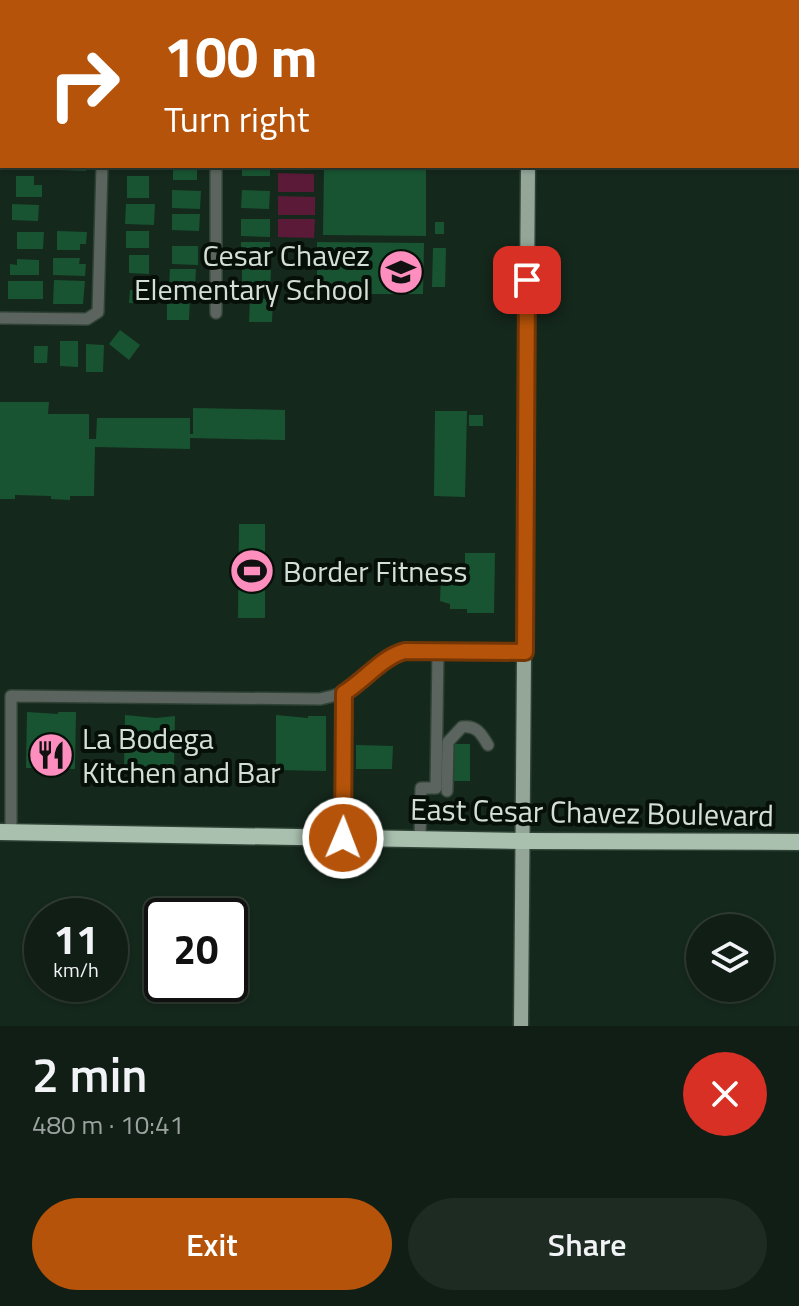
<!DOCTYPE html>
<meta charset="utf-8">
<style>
body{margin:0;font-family:"Titillium Web",sans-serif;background:#1e2b22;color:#f1f3f6;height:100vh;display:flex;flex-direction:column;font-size:30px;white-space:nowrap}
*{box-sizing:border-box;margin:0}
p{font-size:26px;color:#9ca2a0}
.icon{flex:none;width:44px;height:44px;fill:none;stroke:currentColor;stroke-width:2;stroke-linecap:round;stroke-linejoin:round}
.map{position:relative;height:1026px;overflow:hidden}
.side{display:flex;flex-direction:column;background:#101e15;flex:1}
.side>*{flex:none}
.guide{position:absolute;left:0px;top:0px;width:800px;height:168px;box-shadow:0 2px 6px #0004,0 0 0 2px #303c34;background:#b45309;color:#fff;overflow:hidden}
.fabs{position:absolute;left:686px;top:914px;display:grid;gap:16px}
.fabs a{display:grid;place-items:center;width:88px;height:88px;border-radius:50%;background:#101e15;box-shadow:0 2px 6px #0004,0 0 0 2px #303c34;font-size:40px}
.speed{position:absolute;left:24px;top:898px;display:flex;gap:16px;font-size:40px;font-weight:700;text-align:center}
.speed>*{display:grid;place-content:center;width:104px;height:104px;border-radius:50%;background:#101e15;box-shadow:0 2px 6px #0004,0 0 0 2px #303c34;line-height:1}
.speed small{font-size:20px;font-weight:400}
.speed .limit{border:4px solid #111;border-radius:12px;background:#fff;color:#111}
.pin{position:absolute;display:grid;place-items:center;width:68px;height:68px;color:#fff;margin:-34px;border-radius:16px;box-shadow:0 4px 12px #0006}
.me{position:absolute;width:88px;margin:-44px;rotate:1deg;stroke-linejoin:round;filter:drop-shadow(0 0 6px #0008)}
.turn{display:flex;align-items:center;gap:28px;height:168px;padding:0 32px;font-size:36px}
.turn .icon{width:104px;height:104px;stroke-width:2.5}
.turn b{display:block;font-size:56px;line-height:68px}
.round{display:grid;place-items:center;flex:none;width:84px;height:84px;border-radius:42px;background:#1e2b22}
.headline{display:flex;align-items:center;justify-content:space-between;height:136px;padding:0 32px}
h1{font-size:48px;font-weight:600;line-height:60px}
.button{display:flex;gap:16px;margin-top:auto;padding:16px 32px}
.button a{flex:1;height:92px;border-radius:48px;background:#b45309;color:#fff;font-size:32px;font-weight:600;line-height:92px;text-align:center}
.button a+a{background:#1e2b22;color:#f1f3f6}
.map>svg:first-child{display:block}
.green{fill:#5a1a38}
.building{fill:#185431}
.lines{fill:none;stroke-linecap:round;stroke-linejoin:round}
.minor-casing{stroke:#304236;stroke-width:14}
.major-casing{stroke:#304236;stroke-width:17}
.highway-casing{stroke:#304236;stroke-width:19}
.minor{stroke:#5b645e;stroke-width:11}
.major{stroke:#93a698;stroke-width:14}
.highway{stroke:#a9c0af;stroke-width:16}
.route-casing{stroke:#753606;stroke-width:20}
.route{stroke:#b45309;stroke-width:14}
.labels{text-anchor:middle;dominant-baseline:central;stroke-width:8;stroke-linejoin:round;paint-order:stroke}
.poi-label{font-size:30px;fill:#d4e0d7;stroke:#070f09;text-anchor:start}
.street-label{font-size:30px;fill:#d4e0d7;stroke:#070f09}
</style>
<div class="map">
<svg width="799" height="1026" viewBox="0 0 799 1026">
<rect width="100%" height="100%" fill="#15281c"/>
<g class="green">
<polygon points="278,173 314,174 314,192 278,192"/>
<polygon points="278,196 315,197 315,215 278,215"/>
<polygon points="278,219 315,219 314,238 278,237"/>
</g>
<g class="building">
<rect x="12" y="166" width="27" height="4"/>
<polygon points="57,166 86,166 86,171 57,170"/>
<rect x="173" y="166" width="24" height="14"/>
<rect x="242" y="166" width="28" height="10"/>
<polygon points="324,166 426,166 426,236 323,235"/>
<polygon points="16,176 34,176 34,185 42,185 42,197 16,197"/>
<rect x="127" y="176" width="22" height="22"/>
<polygon points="172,190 201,191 200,209 172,208"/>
<polygon points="242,190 270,191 269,209 241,208"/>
<polygon points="12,204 39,205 38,221 12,220"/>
<polygon points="126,204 155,204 154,225 125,224"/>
<polygon points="172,214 200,214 199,231 172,230"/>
<polygon points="241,219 270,219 270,237 241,236"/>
<rect x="435" y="222" width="9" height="12"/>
<polygon points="57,231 87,232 86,244 80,244 80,250 57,250"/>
<rect x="126" y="231" width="23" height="17"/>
<polygon points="17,232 44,232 43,249 17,249"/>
<rect x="241" y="242" width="29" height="18"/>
<polygon points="317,242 424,243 423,294 317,294"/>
<polygon points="172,246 198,246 198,265 172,264"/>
<polygon points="433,248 446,248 445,287 432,287"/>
<polygon points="129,255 149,255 149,274 129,273"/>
<polygon points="53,258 80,258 79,264 86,264 85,276 53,275"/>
<polygon points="17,259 39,260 39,275 10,275 10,264 17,265"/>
<polygon points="170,269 196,269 195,287 169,287"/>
<polygon points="242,269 271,270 270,288 242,288"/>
<polygon points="54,280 85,281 83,304 53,304"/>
<rect x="8" y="281" width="35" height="18"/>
<polygon points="134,281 155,281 155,304 129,303 130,290 134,290"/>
<polygon points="167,298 190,298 189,320 167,320"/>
<polygon points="250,298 273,299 272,322 249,322"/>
<polygon points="120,330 140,345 129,360 109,344"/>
<polygon points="60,341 78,341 78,367 60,366"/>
<polygon points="86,344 104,345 103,372 86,372"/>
<polygon points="34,346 48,346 47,363 34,363"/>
<polygon points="0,402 49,402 48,414 89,414 89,439 96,439 97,418 190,418 190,434 193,434 193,408 285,410 285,440 190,438 190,449 95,447 94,496 70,496 70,500 51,499 51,496 15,495 15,499 0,499"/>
<polygon points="435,411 467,411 465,497 434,496"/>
<rect x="469" y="415" width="14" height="11"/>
<polygon points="239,524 265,524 265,618 238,618"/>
<polygon points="465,553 495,553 494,613 467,613 467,609 450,609 450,604 440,601 441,577 450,574 450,569 467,569 467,565 465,565"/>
<polygon points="27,712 58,714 58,712 76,712 75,769 26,768"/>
<polygon points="125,715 156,718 175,716 174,770 124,770"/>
<polygon points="276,715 308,718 308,716 326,716 326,771 276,770"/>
<polygon points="453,744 470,744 470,781 452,781"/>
<polygon points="356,745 393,746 392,769 356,769"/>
</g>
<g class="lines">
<g class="minor-casing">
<g id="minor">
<polyline points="0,58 2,58"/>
<polyline points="216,313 216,166"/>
<polyline points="0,318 87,319 98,312 102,166"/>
<path d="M447 791 448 742 462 727C476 725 481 733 488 745"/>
<path d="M11 832V696L320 699C336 696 350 691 362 681 377 669 387 655 405 651L525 652"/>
<polyline points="343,838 344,693"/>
<polyline points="420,839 421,788 436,788 438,651"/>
</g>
</g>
<g class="major-casing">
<g id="major">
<polyline points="529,2 529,0"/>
<polyline points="521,1026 528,166"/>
</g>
</g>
<g class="highway-casing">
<polyline id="highway" points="0,832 524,841 799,842"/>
</g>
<use href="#minor" class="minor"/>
<use href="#major" class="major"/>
<use href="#highway" class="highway"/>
</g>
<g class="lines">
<g class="route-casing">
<path id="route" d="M343 838 344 693C365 680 382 657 405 651L525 652 527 280"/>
</g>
<use href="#route" class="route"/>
</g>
<defs>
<g id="school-disc" transform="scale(2.3)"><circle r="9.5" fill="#fe8ebd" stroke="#070f09"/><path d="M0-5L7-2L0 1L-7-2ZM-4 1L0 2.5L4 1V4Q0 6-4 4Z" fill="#111"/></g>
<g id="stadium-disc" transform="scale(2.3)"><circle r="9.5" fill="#fe8ebd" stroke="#070f09"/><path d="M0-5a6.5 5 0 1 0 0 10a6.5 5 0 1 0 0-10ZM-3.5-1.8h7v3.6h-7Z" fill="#111"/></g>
<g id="restaurant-disc" transform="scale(2.3)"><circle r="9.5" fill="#fe8ebd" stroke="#070f09"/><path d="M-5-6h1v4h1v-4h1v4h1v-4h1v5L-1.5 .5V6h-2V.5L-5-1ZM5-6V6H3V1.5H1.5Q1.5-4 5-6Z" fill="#111"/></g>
</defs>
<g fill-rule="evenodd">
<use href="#school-disc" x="401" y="272"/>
<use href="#stadium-disc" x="252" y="571"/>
<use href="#restaurant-disc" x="51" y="755"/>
</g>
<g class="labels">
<g class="poi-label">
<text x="370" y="255" text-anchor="end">Cesar Chavez<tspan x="370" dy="34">Elementary School</tspan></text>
<text x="283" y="571">Border Fitness</text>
<text x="82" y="738">La Bodega<tspan x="82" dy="34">Kitchen and Bar</tspan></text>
</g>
<g class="street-label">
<text transform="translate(592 812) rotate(1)">East Cesar Chavez Boulevard</text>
</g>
</g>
</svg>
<div class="fabs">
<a><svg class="icon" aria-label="layers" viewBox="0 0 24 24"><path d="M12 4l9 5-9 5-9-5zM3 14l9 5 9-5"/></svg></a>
</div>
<div class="speed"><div>11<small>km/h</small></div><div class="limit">20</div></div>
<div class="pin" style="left:527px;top:280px;background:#d93025"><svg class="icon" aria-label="arrive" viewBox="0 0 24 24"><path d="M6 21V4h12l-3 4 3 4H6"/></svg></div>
<svg class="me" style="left:343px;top:838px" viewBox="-20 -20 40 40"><circle r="17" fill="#b45309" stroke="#fff" stroke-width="3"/><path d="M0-11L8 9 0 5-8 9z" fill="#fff"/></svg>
<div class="guide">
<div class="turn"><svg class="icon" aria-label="right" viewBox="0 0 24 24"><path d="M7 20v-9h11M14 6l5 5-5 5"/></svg><div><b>100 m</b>Turn right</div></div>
</div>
</div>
<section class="side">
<div class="headline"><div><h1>2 min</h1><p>480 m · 10:41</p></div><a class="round" style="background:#d93025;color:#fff"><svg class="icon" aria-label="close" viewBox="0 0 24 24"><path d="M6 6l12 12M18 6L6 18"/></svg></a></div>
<div class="button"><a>Exit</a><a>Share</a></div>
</section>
